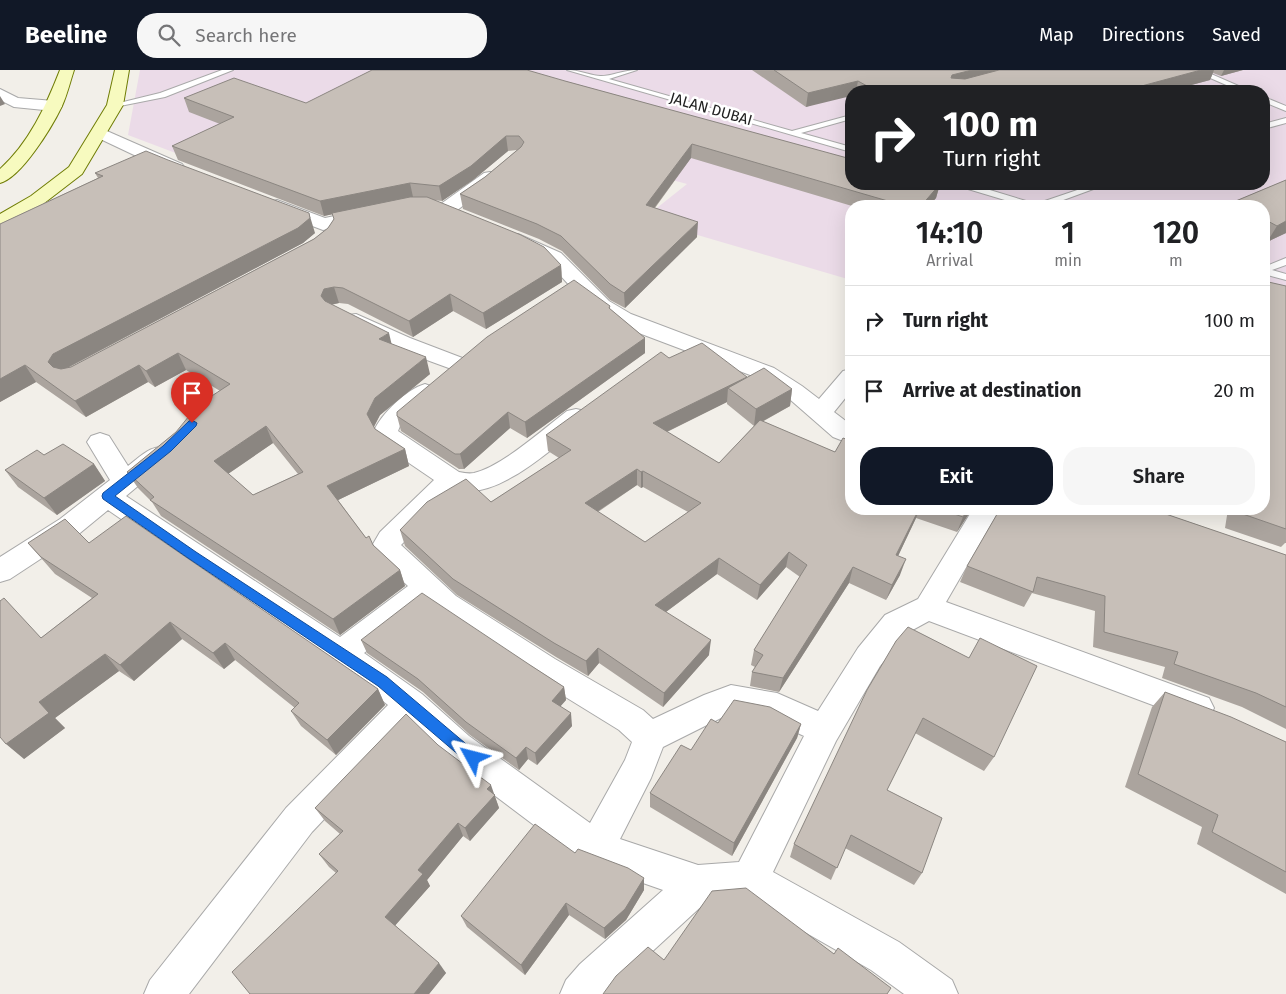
<!DOCTYPE html>
<style>
body{margin:0;font-family:"Fira Sans",sans-serif;background:#f6f6f6;color:#202124;height:100vh;display:flex;flex-direction:column;font-size:19px;white-space:nowrap}
*{box-sizing:border-box;margin:0}
p{font-size:16px;color:#757577}
.icon{flex:none;width:28px;height:28px;fill:none;stroke:currentColor;stroke-width:2;stroke-linecap:round;stroke-linejoin:round}
.map{position:relative;flex:1;overflow:hidden}
.details{position:absolute;left:845px;top:130px;width:425px;height:315px;display:flex;flex-direction:column;background:#fff;border-radius:20px;box-shadow:0 5px 20px #0002}
.details>*{flex:none}
.top-card{position:absolute;left:845px;top:15px;width:425px;height:105px;border-radius:20px;box-shadow:0 5px 20px #0002;background:#202124;color:#fff;overflow:hidden}
.pin{position:absolute;display:grid;place-items:center;width:42px;height:42px;color:#fff;margin:-51px -21px;border-radius:50% 50% 50% 0;rotate:-45deg;box-shadow:0 0 5px #0007}
.pin .icon{rotate:45deg}
.me{position:absolute;width:55px;margin:-28px;rotate:308deg;stroke-linejoin:round;filter:drop-shadow(0 0 4px #0008)}
.turn{display:flex;align-items:center;gap:18px;height:105px;padding:0 15px;font-size:22px}
.turn .icon{width:65px;height:65px;stroke-width:2.5}
.turn b{display:block;font-size:35px;line-height:42px}
.eta{display:flex;justify-content:space-evenly;align-items:center;height:85px;text-align:center}
.eta b{font-size:30px;font-weight:600;line-height:35px}
.button{display:flex;gap:10px;margin-top:auto;padding:10px 15px}
.button a{flex:1;height:58px;border-radius:20px;background:#111827;color:#fff;font-size:20px;font-weight:600;line-height:58px;text-align:center}
.button a+a{background:#f6f6f6;color:#202124}
ul{padding:0;list-style:none}
li{display:flex;align-items:center;gap:15px;height:70px;padding:0 15px;border-top:1px solid #e0e0e0}
li div{flex:1}
li b{display:block;font-size:19px}
li em{font-style:normal}
header{display:flex;align-items:center;gap:30px;box-sizing:border-box;height:70px;padding:0 25px;background:#111827;color:#fff}
header strong{font-size:24px}
nav{display:flex;gap:28px;margin-inline-start:auto;font-size:18px}
.search{width:350px;height:45px;background:#f6f6f6;display:flex;align-items:center;gap:12px;box-sizing:border-box;padding:0 18px;border-radius:20px;color:#757577;font-size:19px}
.map>svg:first-child{display:block}
.industrial{fill:#ebdbe8;fill-rule:evenodd}
.lines{fill:none;stroke-linecap:round;stroke-linejoin:round}
.lane-casing{stroke:#a9a9a9;stroke-width:2}
.street-casing{stroke:#a9a9a9;stroke-width:2}
.secondary-casing{stroke:#707d05;stroke-width:2}
.lane{fill:#fff;fill-rule:evenodd}
.street{fill:#fff;fill-rule:evenodd}
.secondary{fill:#f7fabf;fill-rule:evenodd}
.wall{fill:#aba49e;fill-rule:evenodd}
.shaded-wall{fill:#8b8681}
.building{fill:#c7bfb8;stroke:#8b8681;fill-rule:evenodd}
.route{fill:#1a73e8;stroke:#114b97}
.labels{text-anchor:middle;dominant-baseline:central;stroke-width:5;stroke-linejoin:round;paint-order:stroke}
.far-street-label{font-size:15px;fill:#222;stroke:#fff}
</style>
<header>
<strong>Beeline</strong>
<div class="search"><svg class="icon" aria-label="search" viewBox="0 0 24 24"><circle cx="10" cy="10" r="6"/><path d="M15 15l6 6"/></svg>Search here</div>
<nav><a>Map</a><a>Directions</a><a>Saved</a></nav>
</header>
<div class="map">
<svg width="1286" height="924" viewBox="0 0 1286 924">
<rect width="100%" height="100%" fill="#f2efe9"/>
<path class="industrial" d="M140 0H1286V231L1264 225V136H851V210L643 149 687 114 349 22 202 93 128 65ZM851 21H1264V114H851Z"/>
<g class="lines">
<g class="lane-casing">
<g id="lane">
<polygon points="222,0 233,0 165,27 115,37 111,35 160,23"/>
<path d="M567 0C579 0 589 5 600 6 608 7 624 0 637 0L609 9 792 61 851 45V49L801 63 851 77V82Z"/>
<polygon points="1192,0 1202,0 1250,21 1240,21"/>
<polygon points="1264,27 1286,36 1286,41 1264,32"/>
<polygon points="1286,48 1286,53 1264,59 1264,54"/>
<polygon points="957,114 970,114 1036,134 1095,114 1107,114 1047,136 1025,136 958,116"/>
<polygon points="1286,188 1286,195 1272,200 1286,204 1286,210 1264,204 1264,197"/>
</g>
</g>
<g class="street-casing">
<g id="street">
<polygon points="0,19 18,28 54,31 60,33 62,36 60,39 54,41 14,37 0,30"/>
<polygon points="100,58 182,94 185,98 182,102 176,103 170,102 94,66 92,63 94,60"/>
<polygon points="490,102 496,103 499,107 496,111 452,144 445,146 438,144 436,140 438,136 484,103"/>
<polygon points="277,130 325,148 367,139 374,141 376,145 374,149 323,160 270,140 268,136 270,132"/>
<polygon points="518,164 561,183 609,231 631,244 774,298 802,316 819,329 843,301 851,299 851,321 834,342 851,355 851,374 833,367 786,326 758,308 615,254 593,241 547,191 511,174 508,170 511,166"/>
<polygon points="356,244 410,268 465,289 468,294 465,299 457,301 394,278 348,255 345,250 348,245"/>
<path d="M425 314 433 317 437 322 433 327 400 356 398 361 459 402C464 403 469 404 474 403 503 396 543 359 567 341L576 339 585 341 588 347 585 353C553 377 498 431 456 420L401 475 456 526 555 589 643 640 653 649 704 625 731 615 777 623 818 641 858 578 885 545 918 529 973 439H1000L946 532 1209 628 1214 638 1209 648 1198 652 929 551 907 563 880 596 836 671 773 802 899 872 952 910 958 924H904L871 900 747 829 706 832 606 924H560L566 910 580 894 663 820 583 792 445 688 412 656 312 762 189 924H144L150 910 286 738 388 635 372 622 108 440 80 463 10 509 0 512V487L60 449 110 410 87 372 91 366 100 363 109 366 128 396C141 386 152 373 169 378L173 384 169 390 126 426 340 567 408 516 380 490 373 474 380 462 434 410 381 374 374 361C381 344 407 319 425 314ZM427 534 436 542 533 607 619 660 632 672 625 690 590 753 469 666 422 624 364 583ZM731 643 772 651 804 666 739 792 698 795 620 769 651 708 663 677Z"/>
</g>
</g>
<g class="secondary-casing">
<g id="secondary">
<path d="M60 0H74C70 12 67 25 62 36 52 57 21 108 0 113V99C29 73 46 36 60 0Z"/>
<polygon points="115,0 129,0 123,35 82,104 43,134 7,156 0,158 0,144 31,126 69,97 107,35"/>
</g>
</g>
<use href="#lane" class="lane"/>
<use href="#street" class="street"/>
<use href="#secondary" class="secondary"/>
</g>
<g class="wall">
<polygon points="752,0 1243,0 1221,6 1213,3 1210,10 1169,21 851,21 806,37"/>
<path d="M565 11 940 114 936 128 929 136H852L691 88 655 138 697 167 625 238 610 230 562 181 539 169 463 139 460 124 485 107 517 80 508 81 473 110 442 131 433 130 561 195 562 212 486 259 453 241 413 267 348 234 339 233 331 235 392 274 430 304 380 345 374 357 375 359 405 379 409 396 338 430 366 468 373 475 400 500 405 516 340 565 161 446 152 432 138 418 127 402 176 362 220 321 186 300 155 317 148 312 86 347 36 312 0 332V154L98 108 95 103 315 163 303 173 68 298 71 297 314 169 328 158 334 149 333 144 324 146 178 90 172 76 220 54 189 42 184 28 306 33ZM273 373 298 404 253 425 228 404Z"/>
<polygon points="1286,110 1286,163 1267,172 1264,170 1264,136 1229,136 1231,133"/>
<polygon points="1286,216 1286,473 1285,473 1281,477 1225,458 1228,439 1264,439"/>
<polygon points="610,236 610,239 645,268 645,283 527,368 510,358 464,399 459,399 401,361 397,346"/>
<path d="M669 288 792 319 790 336 762 352 835 382 851 439H972L957 462 916 448 898 486 900 505 886 530 849 513 779 622 750 616 752 602 755 597 751 595 754 580 800 507 786 497 757 530 717 504 666 542 709 585 663 637 599 593 588 606 556 587 457 525 405 476 400 460 491 432 559 388 548 381 546 365ZM727 332V334L754 356 719 393 667 362ZM637 415 641 418 643 417 688 442 645 472 598 442Z"/>
<polygon points="44,385 94,394 105,411 57,445 18,417 5,400"/>
<polygon points="1157,441 1286,485 1286,659 1242,637 1162,608 1165,597 1093,577 1095,541 1032,523 1024,537 960,512 967,496"/>
<polygon points="28,473 89,473 378,619 385,635 336,685 301,656 291,641 295,638 235,590 224,599 182,569 134,611 119,601 55,648 65,658 24,689 41,568 92,528 55,504"/>
<polygon points="361,570 530,595 564,617 566,630 560,636 572,656 537,695 528,689 519,700 470,665 423,622 367,583"/>
<polygon points="896,571 994,687 984,701 915,663 887,720 922,803 914,815 845,778 831,810 790,787 794,774"/>
<polygon points="1165,622 1286,672 1286,824 1197,774 1202,757 1125,717 1152,637"/>
<polygon points="718,653 801,654 797,668 732,786 650,737 650,723"/>
<polygon points="438,675 494,724 499,738 470,771 463,766 427,810 430,816 395,855 446,903 429,924 250,924 336,803 329,797 319,784 340,764 325,751 315,738"/>
<polygon points="575,783 644,820 626,850 605,869 569,845 525,905 467,857 461,846"/>
</g>
<g class="shaded-wall">
<polygon points="972,0 1020,0 949,19 952,5"/>
<polygon points="1201,0 1214,0 1210,10 1169,21 1123,21"/>
<polygon points="1224,0 1243,0 1221,6"/>
<polygon points="858,11 856,21 851,21 851,26 806,37 808,23"/>
<polygon points="0,26 5,34 0,36"/>
<polygon points="506,66 508,81 473,110 442,131 439,116"/>
<polygon points="692,74 691,88 646,149 646,135"/>
<polygon points="410,113 413,127 324,146 320,131"/>
<polygon points="940,114 936,128 929,136 921,136"/>
<polygon points="309,143 315,163 303,173 63,300 59,308 48,292 53,284"/>
<polygon points="1286,151 1286,163 1267,172 1277,156"/>
<polygon points="698,152 697,167 625,238 624,223"/>
<polygon points="561,195 562,212 486,259 483,243"/>
<polygon points="334,217 339,233 329,235 326,242 321,226 324,219"/>
<polygon points="450,224 453,241 413,267 409,251"/>
<polygon points="389,263 393,280 379,269"/>
<polygon points="645,268 645,283 527,368 525,352"/>
<polygon points="178,283 186,300 155,317 146,301"/>
<polygon points="426,287 430,304 380,345 372,360 367,344 375,328"/>
<polygon points="25,295 36,312 0,332 0,309"/>
<polygon points="139,295 148,312 86,347 75,331"/>
<polygon points="747,307 728,318 727,332 652,369 653,353"/>
<polygon points="792,319 790,336 754,356 756,339"/>
<polygon points="508,342 510,358 464,399 460,384"/>
<polygon points="266,356 273,373 222,408 214,391"/>
<polygon points="405,379 409,396 334,432 327,416"/>
<polygon points="94,394 105,411 57,445 44,428"/>
<polygon points="637,399 637,415 586,449 585,433"/>
<polygon points="643,401 643,417 641,418 641,402"/>
<polygon points="919,439 920,439 916,448 891,501 896,485"/>
<polygon points="968,439 972,439 957,462 963,447"/>
<polygon points="789,482 786,497 757,530 760,515"/>
<polygon points="719,488 717,504 655,550 655,535"/>
<polygon points="906,489 900,505 886,530 892,515"/>
<polygon points="853,497 849,513 779,622 783,608"/>
<polygon points="400,500 405,516 340,565 333,549"/>
<polygon points="170,552 182,569 134,611 120,595"/>
<polygon points="711,570 709,585 663,637 664,623"/>
<polygon points="225,573 235,590 224,599 213,583"/>
<polygon points="598,578 599,593 588,606 586,591"/>
<polygon points="105,584 119,601 55,648 65,658 24,689 6,674 39,632"/>
<polygon points="564,617 566,630 554,644 552,631"/>
<polygon points="378,619 385,635 336,685 327,670"/>
<polygon points="571,643 572,656 537,695 535,683"/>
<polygon points="801,654 797,668 732,786 734,773"/>
<polygon points="526,677 528,689 519,700 516,688"/>
<polygon points="491,715 499,738 470,771 465,758 487,719"/>
<polygon points="458,753 463,766 427,810 430,816 393,858 385,847 418,800"/>
<polygon points="644,808 644,820 626,850 605,869 604,858"/>
<polygon points="566,833 569,845 525,905 521,895"/>
<polygon points="439,893 446,903 429,924 414,924"/>
</g>
<g class="building">
<polygon points="372,0 527,0 565,11 851,89 851,114 940,114 921,136 905,136 692,74 646,135 698,152 624,223 610,214 561,166 537,154 460,124 485,107 521,77 524,72 519,66 506,66 471,96 439,116 410,113 320,131 172,76 234,47 184,28 234,8 306,33"/>
<polygon points="774,0 972,0 952,5 951,8 965,9 999,0 1201,0 1123,21 876,21 858,11 808,23"/>
<path d="M146 81 168 90 309 143 310 148 298 158 53 284 48 292 53 297 61 299 71 297 314 169 328 158 334 149 332 143 410 127H427L521 165 544 177 561 195 483 243 450 224 409 251 343 218 334 217 324 219 321 226 325 231 389 263 379 269 426 287 375 328 367 344 375 359 405 379 327 416 366 468 369 466 373 475 400 500 333 549 150 430 154 427 127 402 176 362 198 335 230 314 178 283 146 301 139 295 75 331 25 295 0 309V154L103 106 95 103ZM266 356 303 402 253 425 214 391Z"/>
<polygon points="1286,110 1286,151 1277,156 1264,149 1264,136 1237,136 1231,133"/>
<polygon points="574,210 610,236 609,238 645,268 525,352 508,342 460,384 455,384 397,346 397,342 487,267"/>
<polygon points="1264,211 1286,216 1286,459 1237,442 1238,439 1264,439"/>
<path d="M702 273 747 307 653 353 719 393 760 350 835 382 843 368 851 371V439H919L896 485 906 489 892 515 853 497 783 608 752 602 763 585 754 580 807 495 789 482 760 515 719 488 655 535 711 570 664 623 598 578 586 591 554 573 453 509 400 460 427 432 466 409 491 432 571 380 546 365 661 282 669 288ZM637 399 641 402 643 401 701 433 645 472 585 433Z"/>
<polygon points="764,298 792,319 756,339 728,318"/>
<polygon points="63,374 94,394 44,428 5,400 37,380 44,385"/>
<polygon points="940,439 968,439 963,447"/>
<polygon points="1000,439 1153,439 1157,441 1286,485 1286,637 1256,623 1174,594 1178,582 1104,562 1105,526 1037,507 1033,522 967,496"/>
<polygon points="126,446 378,619 327,670 291,641 299,633 225,573 213,583 170,552 120,595 105,584 39,632 49,643 6,674 0,667 0,531 4,528 41,568 98,524 41,487 28,473 65,449 89,473"/>
<polygon points="422,523 530,595 564,617 552,631 571,643 535,683 526,677 516,688 466,652 418,609 361,570"/>
<polygon points="908,557 969,588 980,568 1037,596 994,687 923,648 887,720 942,748 922,803 851,765 837,798 794,774 867,620 896,571"/>
<polygon points="1165,622 1231,647 1286,672 1286,802 1212,762 1218,745 1138,704"/>
<polygon points="734,630 770,637 801,654 734,773 650,723 681,675 691,680 711,649 718,653"/>
<polygon points="406,644 438,675 491,715 487,719 495,725 465,758 458,753 418,800 423,804 385,847 439,893 414,924 250,924 232,902 338,801 319,784 343,761 315,738"/>
<polygon points="535,754 575,783 578,779 628,798 644,808 625,839 604,858 566,833 521,895 461,846"/>
<polygon points="746,818 834,884 838,878 891,918 887,924 603,924 616,906 648,877 664,890 712,821"/>
</g>
<polygon class="route" points="192,350 197,353 196,356 171,381 115,426 196,482 387,607 478,684 480,688 478,693 473,695 468,693 378,616 188,488 103,429 102,426 103,423 163,376 189,351"/>
<g class="labels">
<g class="far-street-label">
<text transform="translate(711 39) rotate(16)">JALAN DUBAI</text>
</g>
</g>
</svg>
<div class="pin" style="left:192px;top:353px;background:#d93025"><svg class="icon" aria-label="arrive" viewBox="0 0 24 24"><path d="M6 21V4h12l-3 4 3 4H6"/></svg></div>
<svg class="me" style="left:473px;top:688px" viewBox="-20 -20 40 40"><path d="M0-17L14 15 0 8-14 15z" fill="#1a73e8" stroke="#fff" stroke-width="4"/></svg>
<div class="top-card">
<div class="turn"><svg class="icon" aria-label="right" viewBox="0 0 24 24"><path d="M7 20v-9h11M14 6l5 5-5 5"/></svg><div><b>100 m</b>Turn right</div></div>
</div>
<section class="details">
<div class="eta">
<div><b>14:10</b><p>Arrival</p></div>
<div><b>1</b><p>min</p></div>
<div><b>120</b><p>m</p></div>
</div>
<ul>
<li><svg class="icon" aria-label="right" viewBox="0 0 24 24"><path d="M7 20v-9h11M14 6l5 5-5 5"/></svg><div><b>Turn right</b></div><em>100 m</em></li>
<li><svg class="icon" aria-label="arrive" viewBox="0 0 24 24"><path d="M6 21V4h12l-3 4 3 4H6"/></svg><div><b>Arrive at destination</b></div><em>20 m</em></li>
</ul>
<div class="button"><a>Exit</a><a>Share</a></div>
</section>
</div>
